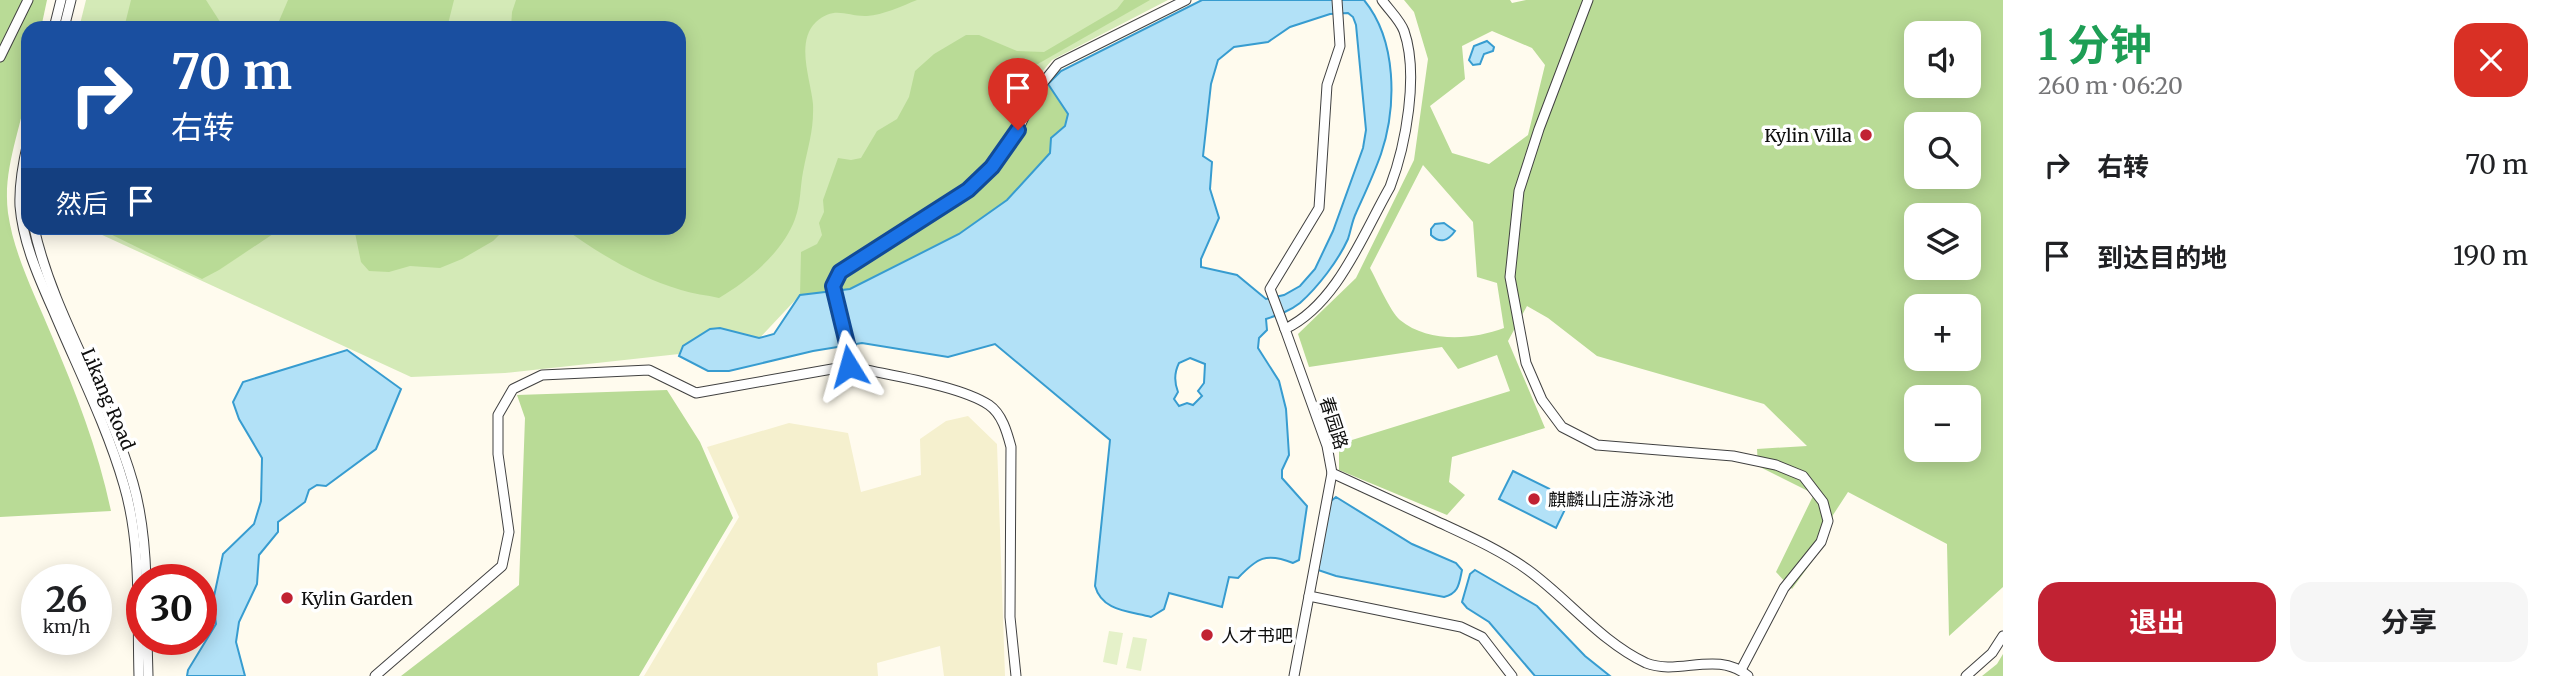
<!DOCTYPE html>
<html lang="zh">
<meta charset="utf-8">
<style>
body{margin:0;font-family:Merriweather,"Noto Sans SC",serif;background:#f6f6f6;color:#202124;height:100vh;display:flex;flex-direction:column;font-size:26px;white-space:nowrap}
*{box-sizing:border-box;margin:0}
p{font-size:23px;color:#757577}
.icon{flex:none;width:38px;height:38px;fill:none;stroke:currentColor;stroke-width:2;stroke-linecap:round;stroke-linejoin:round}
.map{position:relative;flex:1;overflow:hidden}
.side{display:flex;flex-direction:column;background:#fff;width:560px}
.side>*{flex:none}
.guide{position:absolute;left:21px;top:21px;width:665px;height:214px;border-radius:21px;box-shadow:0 4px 18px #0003;background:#1a4fa0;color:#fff;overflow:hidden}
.tools{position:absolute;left:1904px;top:21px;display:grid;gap:14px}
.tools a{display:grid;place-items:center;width:77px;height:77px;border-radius:14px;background:#fff;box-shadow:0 4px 18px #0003;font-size:35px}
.speed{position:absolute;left:21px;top:564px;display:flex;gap:14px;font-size:35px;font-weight:700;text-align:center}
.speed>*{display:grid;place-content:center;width:91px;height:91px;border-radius:50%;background:#fff;box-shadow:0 4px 18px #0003;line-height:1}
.speed small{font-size:18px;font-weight:400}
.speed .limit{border:10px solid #d22;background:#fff;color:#111}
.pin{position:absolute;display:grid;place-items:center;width:60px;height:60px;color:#fff;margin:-72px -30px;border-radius:50% 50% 50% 0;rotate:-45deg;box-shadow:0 0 7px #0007}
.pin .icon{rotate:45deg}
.me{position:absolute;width:77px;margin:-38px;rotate:352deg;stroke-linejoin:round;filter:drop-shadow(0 0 5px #0008)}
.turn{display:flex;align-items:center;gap:24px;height:147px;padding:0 35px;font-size:32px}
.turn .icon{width:91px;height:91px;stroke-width:2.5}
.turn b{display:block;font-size:49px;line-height:60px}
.then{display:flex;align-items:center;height:66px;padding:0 35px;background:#0003;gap:14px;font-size:26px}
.round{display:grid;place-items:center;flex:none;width:74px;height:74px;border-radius:21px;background:#f6f6f6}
.summary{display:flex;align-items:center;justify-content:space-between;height:119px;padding:0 35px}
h1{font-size:42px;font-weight:700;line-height:52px;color:#1e9e55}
.button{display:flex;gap:14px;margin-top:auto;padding:14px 35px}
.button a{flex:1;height:80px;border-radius:21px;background:#c12233;color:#fff;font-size:28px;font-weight:700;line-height:80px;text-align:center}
.button a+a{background:#f6f6f6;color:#202124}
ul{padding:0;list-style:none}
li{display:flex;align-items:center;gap:21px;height:91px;padding:0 35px}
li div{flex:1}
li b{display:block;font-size:26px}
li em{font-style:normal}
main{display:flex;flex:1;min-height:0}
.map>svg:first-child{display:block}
.farmland{fill:#f5f0ce}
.green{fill:#d4eab7}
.forest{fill:#b9db96;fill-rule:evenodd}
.pitch{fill:#e5f1c9}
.water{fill:#b2e1f7;stroke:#379cd0;stroke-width:2;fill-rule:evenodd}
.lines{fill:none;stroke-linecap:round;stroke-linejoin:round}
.minor-casing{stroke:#414141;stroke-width:11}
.minor{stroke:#fff;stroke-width:9}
.route-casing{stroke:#114b97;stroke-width:18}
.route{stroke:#1a73e8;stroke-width:12}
.poi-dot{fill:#c12233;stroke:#fff;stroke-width:2.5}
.labels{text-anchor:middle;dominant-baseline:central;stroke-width:7;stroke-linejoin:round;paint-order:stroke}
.poi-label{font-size:18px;fill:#0e0e0e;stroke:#fff;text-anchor:start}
.street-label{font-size:18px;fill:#0e0e0e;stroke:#fff}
</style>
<main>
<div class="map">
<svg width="2003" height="676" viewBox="0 0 2003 676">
<rect width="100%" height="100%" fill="#fffbee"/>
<polygon class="farmland" points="968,416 997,444 1005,676 944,676 940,646 877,663 878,676 644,676 739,517 707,447 789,423 848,433 861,492 921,475 920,439 946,421"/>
<polygon class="green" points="86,0 1168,0 1052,60 1015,104 800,295 752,346 505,373 411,377 87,228 679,228 679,28 79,28"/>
<g class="forest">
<path d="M0 0H47L41 28H28C28 46 30 64 28 82 23 126 2 167 8 213 14 255 35 295 51 334 76 393 98 449 111 511L0 517Z"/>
<polygon points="131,0 206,0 224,28 124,28"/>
<polygon points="288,0 454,0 447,28 276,28"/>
<path d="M516 0H917C902 6 883 15 867 16 847 17 835 5 816 22 795 42 811 80 813 104 814 131 808 146 803 172 800 187 801 203 795 219 783 252 749 280 719 298 707 295 693 294 681 290 640 278 597 253 564 228H679V28H511L512 12Z"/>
<polygon points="1124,0 1150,0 1036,65 1068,114 1065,126 1051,138 1050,153 1007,200 959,234 850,289 800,295 801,252 817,244 822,235 819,223 824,212 823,200 838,158 851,160 861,158 877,131 897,119 909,97 915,71 934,54 966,35 979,35 1017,51 1044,52 1117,9"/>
<path d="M1404 0H1510L1512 3 1526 0H2003V587L1949 636 1947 544 1848 492 1833 515 1826 542 1792 589 1776 572 1814 494 1758 466 1757 449 1807 446 1764 404 1597 356 1548 318 1527 306 1508 341 1545 428 1452 457 1449 482 1465 495 1447 515 1339 470V444L1510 391 1497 355 1458 369 1442 347 1309 367 1298 334 1356 278 1414 160 1428 59 1414 12ZM1492 31 1532 48 1545 65 1528 135 1489 164 1452 153 1430 106 1465 79 1462 46ZM1916 33H1969V86H1916ZM1916 124H1969V177H1916ZM1423 165 1473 222 1477 277 1497 283 1504 328C1472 340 1428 343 1400 320 1390 311 1377 281 1370 268ZM1916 215H1969V268H1916ZM1916 306H1969V359H1916ZM1916 397H1969V450H1916Z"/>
<polygon points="98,228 282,228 219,270 202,279"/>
<polygon points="354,228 506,228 493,241 462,259 440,268 410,266 389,272 369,271 361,262"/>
<polygon points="667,390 700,442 733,518 639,676 401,676 519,585 525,418 517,395"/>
<polygon points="2003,654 2003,676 1982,676 1997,664"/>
</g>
<g class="pitch">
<polygon points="1109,631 1123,633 1117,665 1103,662"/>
<polygon points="1133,637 1147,639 1141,671 1126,668"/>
</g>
<g class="water">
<path d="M1202 0H1364C1397 40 1397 106 1381 154 1374 174 1365 193 1356 213 1352 221 1351 230 1348 239 1338 261 1318 287 1300 303 1290 311 1278 315 1266 319L1267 330 1259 338 1258 348 1279 381 1286 409 1289 455 1282 470V478L1307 506 1299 560 1293 563C1266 552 1257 558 1238 578L1229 577 1222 607 1169 593 1164 609 1151 617C1128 611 1102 611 1095 586L1110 440 995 344 948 357 862 343 813 351 729 371H708L679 356 683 346 710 329 720 328 759 338 774 334 800 295 850 289 959 234 1007 200 1050 153 1051 138 1065 126 1068 114 1048 84 1061 71ZM1348 13 1353 17 1356 25 1366 130 1363 148 1333 231 1315 269 1300 286 1284 295 1266 299 1237 275 1201 267V259L1219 218 1210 189 1212 162 1203 156 1211 84 1218 60 1234 47 1268 42 1290 27 1330 14ZM1190 358 1205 364 1204 383 1198 391 1202 396 1193 405 1187 403 1179 406 1174 399 1178 392C1174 382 1174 373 1179 363Z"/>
<polygon points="1487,41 1494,47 1493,51 1484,54 1480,64 1473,65 1469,60 1474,46"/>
<path d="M1444 223 1455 231C1448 241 1440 244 1431 235V229L1435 224Z"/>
<polygon points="347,350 401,389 376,449 326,486 317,485 309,490 305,502 278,522 278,532 259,555 257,584 239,622 236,642 245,676 187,676 188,670 216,624 213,601 223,554 254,524 261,501 262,458 239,419 233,402 243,382"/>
<polygon points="1513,471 1570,499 1556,528 1499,499"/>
<path d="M1336 497 1412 544 1456 563 1462 570C1459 584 1459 593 1444 597L1336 576 1318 570 1315 560 1326 505Z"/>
<polygon points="1475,570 1537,606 1585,656 1610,676 1535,676 1489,622 1467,608 1462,602 1470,574"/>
</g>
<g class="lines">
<g class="minor-casing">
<g id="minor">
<path d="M1382 0C1389 10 1400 20 1404 31 1419 74 1406 145 1390 187 1362 236 1337 304 1285 329L1327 446 1332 473C1366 489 1400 504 1434 520 1466 535 1499 549 1528 570 1568 599 1601 642 1646 663 1679 676 1717 650 1748 676"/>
<polyline points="1588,0 1539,129 1519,191 1510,277 1526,363 1542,400 1562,427 1597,445 1733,456 1776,465 1803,476 1823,502 1828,521 1821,542 1784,588 1741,670"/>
<polyline points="54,28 61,0"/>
<polyline points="64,28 71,0"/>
<polyline points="0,57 28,0"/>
<path d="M28 142C23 163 19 184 20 206 23 243 39 278 54 312 78 369 107 426 124 485 142 546 137 613 139 676"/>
<path d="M34 228C54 317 108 395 133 483 142 514 145 547 146 579"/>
<polyline points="1285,329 1270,289 1319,208 1327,85 1340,46 1337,0"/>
<polyline points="1309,596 1461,627 1482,637 1512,676"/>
<polyline points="147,639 148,676"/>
<polyline points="375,676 502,566 509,532 498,454 498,415 513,389 542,375 649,370 696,393 849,366"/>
<path d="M1016 676 1010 617 1011 447C1007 432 1002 414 989 405 959 385 886 375 849 366L848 348 833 286 840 272 968 190 992 167 1018 130 1037 90 1058 64 1186 0"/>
<polyline points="1294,676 1332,473"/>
<polyline points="1966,676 1992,653 2003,636"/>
</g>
</g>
<use href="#minor" class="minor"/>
</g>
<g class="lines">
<g class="route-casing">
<polyline id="route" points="849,366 848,348 833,286 840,272 968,190 992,167 1018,130"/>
</g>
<use href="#route" class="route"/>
</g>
<g class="poi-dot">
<circle cx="1866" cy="135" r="7"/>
<circle cx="1534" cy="499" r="7"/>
<circle cx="287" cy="598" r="7"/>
<circle cx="1207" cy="635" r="7"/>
</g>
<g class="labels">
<g class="poi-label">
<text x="1852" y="135" text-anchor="end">Kylin Villa</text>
<text x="1548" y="499">麒麟山庄游泳池</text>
<text x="301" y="598">Kylin Garden</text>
<text x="1221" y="635">人才书吧</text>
</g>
<g class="street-label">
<text transform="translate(108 399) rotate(67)">Likang Road</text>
<text transform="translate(1334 423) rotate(72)">春园路</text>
</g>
</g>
</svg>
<div class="tools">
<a><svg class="icon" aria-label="sound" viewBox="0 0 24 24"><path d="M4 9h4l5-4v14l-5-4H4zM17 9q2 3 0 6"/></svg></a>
<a><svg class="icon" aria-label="search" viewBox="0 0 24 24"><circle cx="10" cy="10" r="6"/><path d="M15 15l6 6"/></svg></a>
<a><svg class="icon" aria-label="layers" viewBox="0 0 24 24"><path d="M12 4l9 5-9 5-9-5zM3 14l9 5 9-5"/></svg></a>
<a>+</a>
<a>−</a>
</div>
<div class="speed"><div>26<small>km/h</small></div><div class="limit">30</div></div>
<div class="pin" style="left:1018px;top:130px;background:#d93025"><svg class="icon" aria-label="arrive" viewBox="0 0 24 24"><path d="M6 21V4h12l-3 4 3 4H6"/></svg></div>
<svg class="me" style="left:849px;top:366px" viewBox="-20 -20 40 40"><path d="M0-17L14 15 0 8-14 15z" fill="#1a73e8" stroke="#fff" stroke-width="4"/></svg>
<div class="guide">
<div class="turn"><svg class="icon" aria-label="right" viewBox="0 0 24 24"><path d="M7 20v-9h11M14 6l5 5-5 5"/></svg><div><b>70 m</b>右转</div></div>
<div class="then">然后<svg class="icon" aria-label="arrive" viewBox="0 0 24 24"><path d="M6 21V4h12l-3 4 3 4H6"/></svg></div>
</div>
</div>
<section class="side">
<div class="summary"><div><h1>1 分钟</h1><p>260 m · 06:20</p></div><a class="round" style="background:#d93025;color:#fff"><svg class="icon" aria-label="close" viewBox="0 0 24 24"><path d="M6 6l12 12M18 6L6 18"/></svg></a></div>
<ul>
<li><svg class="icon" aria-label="right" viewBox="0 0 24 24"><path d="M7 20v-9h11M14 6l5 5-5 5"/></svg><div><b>右转</b></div><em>70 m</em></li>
<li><svg class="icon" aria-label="arrive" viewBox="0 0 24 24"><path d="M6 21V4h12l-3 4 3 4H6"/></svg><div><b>到达目的地</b></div><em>190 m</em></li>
</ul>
<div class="button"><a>退出</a><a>分享</a></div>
</section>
</main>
